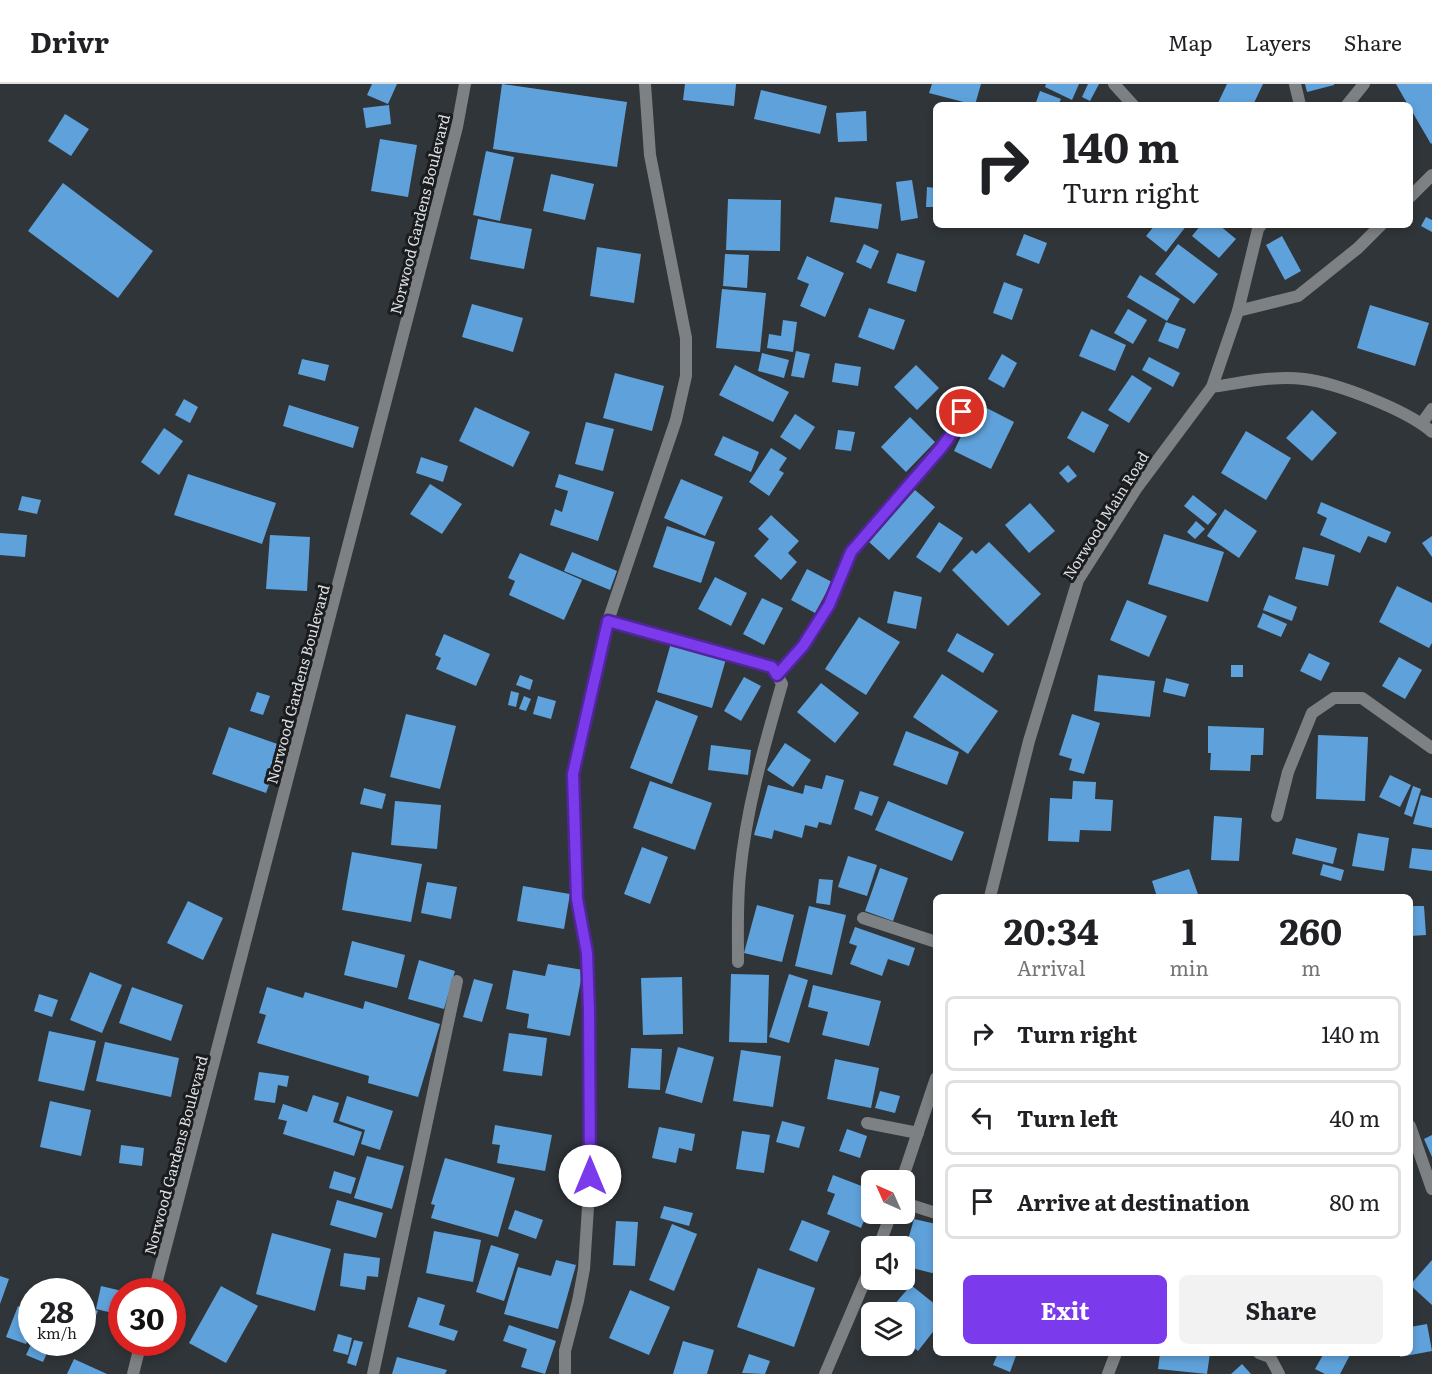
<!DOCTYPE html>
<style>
body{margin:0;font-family:Literata,serif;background:#f2f2f2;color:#202124;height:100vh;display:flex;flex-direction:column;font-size:22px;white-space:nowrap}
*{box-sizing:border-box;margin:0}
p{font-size:20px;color:#757577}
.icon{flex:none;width:33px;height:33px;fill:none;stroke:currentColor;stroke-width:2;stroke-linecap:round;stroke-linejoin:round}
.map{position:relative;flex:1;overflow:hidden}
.side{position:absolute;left:933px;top:810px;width:480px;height:462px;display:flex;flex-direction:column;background:#fff;border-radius:9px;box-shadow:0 3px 9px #0003}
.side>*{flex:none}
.hud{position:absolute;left:933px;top:18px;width:480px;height:126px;border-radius:9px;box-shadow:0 3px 9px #0003;background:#fff;color:#202124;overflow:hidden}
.needle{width:39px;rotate:315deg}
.tools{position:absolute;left:861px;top:1086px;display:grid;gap:12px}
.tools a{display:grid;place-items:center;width:54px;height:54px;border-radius:9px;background:#fff;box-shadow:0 3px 9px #0003;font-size:30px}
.speed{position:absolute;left:18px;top:1194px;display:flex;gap:12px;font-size:30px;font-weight:700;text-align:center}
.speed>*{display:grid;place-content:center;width:78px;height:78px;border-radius:50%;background:#fff;box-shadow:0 3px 9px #0003;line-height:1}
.speed small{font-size:15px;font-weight:400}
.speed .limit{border:9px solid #d22;background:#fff;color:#111}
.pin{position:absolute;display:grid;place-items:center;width:51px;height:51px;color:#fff;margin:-26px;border:3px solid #fff;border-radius:50%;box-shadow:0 2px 6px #0007}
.me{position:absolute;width:66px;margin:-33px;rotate:0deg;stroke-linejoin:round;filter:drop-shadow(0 0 4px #0008)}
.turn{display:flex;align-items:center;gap:21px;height:126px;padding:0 30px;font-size:27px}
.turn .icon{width:78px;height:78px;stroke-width:2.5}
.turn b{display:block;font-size:42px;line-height:51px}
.eta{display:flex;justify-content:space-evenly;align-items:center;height:102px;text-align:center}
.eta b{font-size:36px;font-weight:700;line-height:42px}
.cta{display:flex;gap:12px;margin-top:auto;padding:12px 30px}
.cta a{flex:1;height:69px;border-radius:9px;background:#7c3aed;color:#fff;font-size:24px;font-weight:700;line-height:69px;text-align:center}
.cta a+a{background:#f2f2f2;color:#202124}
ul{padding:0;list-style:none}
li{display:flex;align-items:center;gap:18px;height:75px;margin:0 12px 9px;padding:0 18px;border:3px solid #e0e0e0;border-radius:9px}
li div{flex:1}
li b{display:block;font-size:22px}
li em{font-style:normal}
header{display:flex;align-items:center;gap:36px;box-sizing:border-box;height:84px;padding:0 30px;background:#fff;border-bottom:2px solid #e0e0e0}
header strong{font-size:28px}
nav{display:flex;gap:33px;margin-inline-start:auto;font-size:21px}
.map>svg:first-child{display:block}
.building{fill:#5fa2db}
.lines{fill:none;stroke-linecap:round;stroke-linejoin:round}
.minor{stroke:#7e8183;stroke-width:12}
.tertiary{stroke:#7e8183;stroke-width:12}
.route-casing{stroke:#51269a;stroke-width:15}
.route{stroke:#7c3aed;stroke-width:10}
.labels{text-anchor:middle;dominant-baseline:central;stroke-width:6;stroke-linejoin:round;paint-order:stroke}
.street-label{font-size:15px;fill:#dcdfe2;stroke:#1a1c1e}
</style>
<header>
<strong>Drivr</strong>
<nav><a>Map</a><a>Layers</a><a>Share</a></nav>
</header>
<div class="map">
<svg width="1432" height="1290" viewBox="0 0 1432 1290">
<rect width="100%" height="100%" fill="#303539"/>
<g class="building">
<polygon points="372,0 397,0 388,20 367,11"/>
<polygon points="502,0 627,18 617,83 493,65"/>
<polygon points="685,0 736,0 734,22 683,16"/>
<polygon points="932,0 981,0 975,21 929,9"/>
<polygon points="1046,0 1079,0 1072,16 1045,3"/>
<polygon points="1088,0 1099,0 1090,17 1082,13"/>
<polygon points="1227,0 1263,0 1253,21 1217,21"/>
<polygon points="1305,0 1334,0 1334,1 1307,8"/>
<polygon points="1396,0 1432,0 1432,59 1431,60 1410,24 1410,21 1408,21"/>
<polygon points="761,6 827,22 820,50 754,35"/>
<polygon points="1040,7 1061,15 1058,21 1035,21"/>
<polygon points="389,21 391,40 366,44 363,24"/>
<polygon points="866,27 867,57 838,58 836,29"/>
<polygon points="65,30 89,45 71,72 48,57"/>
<polygon points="380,55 417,61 408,113 371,107"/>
<polygon points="486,67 514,73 500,137 473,131"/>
<polygon points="551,90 594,100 585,136 543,127"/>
<polygon points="912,96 918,134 901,137 896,98"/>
<polygon points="63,99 153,167 118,214 28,147"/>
<polygon points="927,103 936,104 936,123 926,123"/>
<polygon points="835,113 882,120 878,145 830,138"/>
<polygon points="728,115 781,116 780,167 726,166"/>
<polygon points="1426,133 1432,136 1432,148 1421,142"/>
<polygon points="478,135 532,145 524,185 470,175"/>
<polygon points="1155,141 1187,141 1166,168 1146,152"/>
<polygon points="1201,141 1219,141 1236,155 1219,174 1192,152"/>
<polygon points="1024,150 1047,159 1039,180 1016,171"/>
<polygon points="1282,152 1301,187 1285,196 1266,161"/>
<polygon points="864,160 879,167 871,185 856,178"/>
<polygon points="1178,160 1218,190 1194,220 1155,190"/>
<polygon points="597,163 641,170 634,219 590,212"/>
<polygon points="897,169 925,177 916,208 887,199"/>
<polygon points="725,170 749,171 747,204 723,202"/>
<polygon points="807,172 844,189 825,233 800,222 809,200 797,195"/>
<polygon points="1140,191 1180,215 1167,237 1127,213"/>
<polygon points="1004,198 1023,205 1012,236 993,229"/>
<polygon points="722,205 766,209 760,268 716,264"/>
<polygon points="472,220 523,234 513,268 462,253"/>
<polygon points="1370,221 1429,239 1415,282 1357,264"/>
<polygon points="869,224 905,236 894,266 858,253"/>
<polygon points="1128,225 1147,236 1133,260 1114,249"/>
<polygon points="783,236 797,238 793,268 767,264 769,250 781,252"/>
<polygon points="1166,238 1186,245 1178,265 1158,257"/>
<polygon points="1091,245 1126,261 1115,287 1079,272"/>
<polygon points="796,267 810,270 804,294 791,292"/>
<polygon points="762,269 789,276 784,294 758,287"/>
<polygon points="1002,270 1017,279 1004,304 988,295"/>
<polygon points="1149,273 1180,289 1173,303 1142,286"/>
<polygon points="302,275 329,281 325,297 298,290"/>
<polygon points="835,279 861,283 858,302 832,298"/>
<polygon points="735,281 789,308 773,338 719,311"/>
<polygon points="916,281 939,304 917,326 894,303"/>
<polygon points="615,289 664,302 652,347 603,334"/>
<polygon points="1132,291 1152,304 1129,339 1108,326"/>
<polygon points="184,315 198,323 190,339 175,331"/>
<polygon points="977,319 1014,338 991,385 954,367"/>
<polygon points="289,321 359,343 353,364 283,342"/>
<polygon points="475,323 530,348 513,383 459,357"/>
<polygon points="1312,326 1337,349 1312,377 1286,354"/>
<polygon points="1082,327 1109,341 1094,369 1067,354"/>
<polygon points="795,330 815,343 800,366 780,353"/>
<polygon points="910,333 935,358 906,388 881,363"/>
<polygon points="586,338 614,345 603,387 575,380"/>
<polygon points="164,344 183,357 159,391 141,378"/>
<polygon points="838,346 855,348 851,367 835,365"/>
<polygon points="1246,347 1291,374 1266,416 1221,389"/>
<polygon points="723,352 759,368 751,388 714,371"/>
<polygon points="771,364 787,374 779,386 784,389 769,412 749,398"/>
<polygon points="421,373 448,382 443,398 416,389"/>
<polygon points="1068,381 1077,392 1068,399 1059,389"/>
<polygon points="188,390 276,419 262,460 174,431"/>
<polygon points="559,390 614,408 598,457 550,441 555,425 562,428 568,407 555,403"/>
<polygon points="681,395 723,413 705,452 664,434"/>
<polygon points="430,400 462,420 442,450 410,430"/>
<polygon points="915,406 935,423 889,476 869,458"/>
<polygon points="1193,411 1217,430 1208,441 1184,422"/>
<polygon points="22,412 41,416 37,430 18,426"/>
<polygon points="1321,418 1391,448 1386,459 1368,452 1360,469 1320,451 1327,434 1317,429"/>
<polygon points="1030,419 1055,447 1029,469 1005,441"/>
<polygon points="1225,425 1257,447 1239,474 1207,452"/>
<polygon points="771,431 799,457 788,469 797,478 781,496 754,472 769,455 758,445"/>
<polygon points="1196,437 1205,445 1195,455 1187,448"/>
<polygon points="939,438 963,454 940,489 916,473"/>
<polygon points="667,442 715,458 701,499 653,483"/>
<polygon points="0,449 27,451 25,473 0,471"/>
<polygon points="1164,450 1224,468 1208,518 1148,500"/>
<polygon points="270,451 310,453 307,507 266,505"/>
<polygon points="1432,452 1432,473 1422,459"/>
<polygon points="989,458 1041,510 1008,542 952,486 972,466 976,470"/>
<polygon points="1303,463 1335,471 1328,502 1295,495"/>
<polygon points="572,468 617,487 610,506 564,487"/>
<polygon points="520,469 582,496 564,536 509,511 515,497 508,494"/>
<polygon points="807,485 832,498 815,529 791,516"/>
<polygon points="715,493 747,509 731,542 698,525"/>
<polygon points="1397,502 1432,519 1432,559 1429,564 1379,538"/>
<polygon points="894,507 922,513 916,545 887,539"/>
<polygon points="1269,511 1297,523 1292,537 1263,526"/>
<polygon points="762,514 783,524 764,561 743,550"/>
<polygon points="1127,516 1167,532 1149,573 1110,556"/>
<polygon points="1263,529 1287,540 1281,553 1257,543"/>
<polygon points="859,533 900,558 866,611 825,585"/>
<polygon points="957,549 994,570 983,589 947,567"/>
<polygon points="444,550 490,570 476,602 436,585 441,574 435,571"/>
<polygon points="671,559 726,575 712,624 657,608"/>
<polygon points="1309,569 1330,579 1321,597 1300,587"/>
<polygon points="1399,573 1422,586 1405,615 1382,602"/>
<rect x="1231" y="581" width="12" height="12"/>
<polygon points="942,590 998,627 968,670 913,633"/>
<polygon points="520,591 533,596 530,606 516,601"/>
<polygon points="1098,591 1155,597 1150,633 1094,627"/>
<polygon points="744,593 761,602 741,637 724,627"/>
<polygon points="1166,594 1189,600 1185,613 1163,608"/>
<polygon points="821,599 859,629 835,659 797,628"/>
<polygon points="511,607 519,609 516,623 508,621"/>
<polygon points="257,608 270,612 263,631 250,627"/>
<polygon points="524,612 531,615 526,627 519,625"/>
<polygon points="538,612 556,617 551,635 533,630"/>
<polygon points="656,616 698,632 672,700 630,684"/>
<polygon points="406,630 456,642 440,705 390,693"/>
<polygon points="1072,630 1100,639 1084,690 1069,686 1072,675 1059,671"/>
<polygon points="1208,642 1264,644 1263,671 1251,671 1250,687 1210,686 1211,669 1208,669"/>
<polygon points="229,643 283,662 266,709 212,690"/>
<polygon points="906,647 959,668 947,701 893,681"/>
<polygon points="1318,651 1368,653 1365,717 1316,715"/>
<polygon points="785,659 811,676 793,703 767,686"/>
<polygon points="711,661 751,666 748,691 708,686"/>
<polygon points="826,691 844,696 831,741 819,738 817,744 805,741 802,754 774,746 772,755 754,751 768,701 803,710 805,701 822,705"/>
<polygon points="1390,691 1411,701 1400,723 1379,713"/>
<polygon points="650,697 712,719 695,766 633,744"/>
<polygon points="1073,697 1096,698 1095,715 1113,716 1111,747 1080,746 1079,758 1048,757 1050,714 1072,715"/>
<polygon points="1413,702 1421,705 1412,733 1404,730"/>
<polygon points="364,704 386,710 382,725 360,720"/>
<polygon points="860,707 879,713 872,732 854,725"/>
<polygon points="1421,711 1432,714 1432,744 1413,740"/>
<polygon points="395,717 441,721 437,765 391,761"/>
<polygon points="888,717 964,748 952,777 875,746"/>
<polygon points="1214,732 1242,734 1239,777 1211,776"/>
<polygon points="1358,749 1389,754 1384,787 1352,782"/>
<polygon points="1296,754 1337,764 1333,780 1292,770"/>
<polygon points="642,763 668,773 650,820 624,810"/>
<polygon points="1412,764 1432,766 1432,787 1409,784"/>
<polygon points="352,768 422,780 411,838 342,826"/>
<polygon points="848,772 877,781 867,812 838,803"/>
<polygon points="1323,780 1344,786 1341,797 1320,791"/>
<polygon points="880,784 908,794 893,837 865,827"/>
<polygon points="1189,785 1199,813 1157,813 1152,797"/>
<polygon points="819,795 833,796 830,821 816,819"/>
<polygon points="427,798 457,803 451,835 421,829"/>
<polygon points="523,802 570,810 564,845 517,837"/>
<polygon points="188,817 223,834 203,876 167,859"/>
<polygon points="757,821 794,831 782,878 744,869"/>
<polygon points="809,822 846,831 832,891 795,882"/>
<polygon points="1410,822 1424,822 1426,851 1410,852"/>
<polygon points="855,843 915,864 909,882 888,875 882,892 850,880 857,862 849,859"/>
<polygon points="352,857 405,871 397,904 344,891"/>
<polygon points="419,876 455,887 444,925 408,915"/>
<polygon points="548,880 583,886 570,952 527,944 529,930 506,925 513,886 545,892"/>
<polygon points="90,888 122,901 102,949 70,936"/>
<polygon points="731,890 769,891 767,959 729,958"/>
<polygon points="789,890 808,896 789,959 769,953"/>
<polygon points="682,893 683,950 643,951 641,894"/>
<polygon points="474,895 493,900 482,938 463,933"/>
<polygon points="813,901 881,917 869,962 822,951 828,928 808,923"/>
<polygon points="132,903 183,921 171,957 119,939"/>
<polygon points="267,903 303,914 305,908 363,925 365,917 440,940 418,1013 368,999 369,992 257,959 266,931 259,929"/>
<polygon points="39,910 58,916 52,933 34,927"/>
<polygon points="49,947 96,957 84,1007 38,997"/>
<polygon points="509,949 547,954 542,992 503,987"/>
<polygon points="105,958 179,974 171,1013 96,997"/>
<polygon points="678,963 714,973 702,1019 665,1009"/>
<polygon points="631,964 662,965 660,1006 628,1004"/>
<polygon points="741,966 781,972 773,1023 733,1017"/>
<polygon points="835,975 879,984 871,1024 827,1015"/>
<polygon points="259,988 289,992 287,1003 278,1001 275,1019 254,1016"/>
<polygon points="880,1007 900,1012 895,1029 875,1024"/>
<polygon points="313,1011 339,1019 333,1038 362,1048 354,1072 283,1050 287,1037 278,1035 283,1020 307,1028"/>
<polygon points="347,1012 393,1027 380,1066 361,1060 365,1046 339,1037"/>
<polygon points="50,1017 91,1026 81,1072 40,1063"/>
<polygon points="782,1037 805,1043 799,1064 776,1058"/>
<polygon points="495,1041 552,1051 545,1087 497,1079 500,1061 492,1060"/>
<polygon points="659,1043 695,1050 692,1067 679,1064 676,1079 652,1074"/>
<polygon points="847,1045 867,1052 860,1074 839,1067"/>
<polygon points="742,1047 770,1051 764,1089 736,1085"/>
<polygon points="1432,1051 1432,1073 1424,1055"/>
<polygon points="121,1061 144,1064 142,1082 119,1079"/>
<polygon points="367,1072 404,1082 392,1125 354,1114"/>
<polygon points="445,1074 515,1094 498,1153 431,1134 435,1121 431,1120"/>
<polygon points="334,1087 356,1094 351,1110 329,1104"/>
<polygon points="833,1091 872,1106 872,1117 861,1144 827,1130 835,1110 827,1107"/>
<polygon points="337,1116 383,1129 376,1154 330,1141"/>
<polygon points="664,1122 693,1129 689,1142 660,1134"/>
<polygon points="515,1126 543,1136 536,1155 508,1145"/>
<polygon points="914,1135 936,1140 936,1190 904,1182 904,1170"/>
<polygon points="802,1136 830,1147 817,1178 789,1166"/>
<polygon points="616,1137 638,1138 635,1182 613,1181"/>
<polygon points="672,1140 697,1150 674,1207 649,1196"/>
<polygon points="434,1147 481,1156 473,1198 426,1189"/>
<polygon points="272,1149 331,1165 315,1227 256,1210"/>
<polygon points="491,1161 519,1170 504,1217 476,1208"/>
<polygon points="344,1169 380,1174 378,1193 367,1192 365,1206 340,1202"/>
<polygon points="556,1176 576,1181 558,1245 504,1230 518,1183 551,1192"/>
<polygon points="1432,1176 1432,1221 1410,1201"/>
<polygon points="758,1184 815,1204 794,1263 737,1243"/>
<polygon points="0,1192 9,1195 0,1220"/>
<polygon points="911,1201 936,1221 936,1244 918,1267 904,1256 904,1228 888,1228"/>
<polygon points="101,1202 122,1207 121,1231 96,1225"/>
<polygon points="221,1202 258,1222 226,1279 189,1259"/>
<polygon points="630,1206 670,1223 649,1271 609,1254"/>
<polygon points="418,1213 445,1221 439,1241 458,1247 454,1257 408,1243"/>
<polygon points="82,1220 98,1227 89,1248 82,1245"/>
<polygon points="18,1222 32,1228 32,1247 26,1260 6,1253"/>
<polygon points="1427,1240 1432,1267 1400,1273 1400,1269 1410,1269 1410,1243"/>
<polygon points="509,1241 556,1257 545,1290 521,1283 527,1265 503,1257"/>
<polygon points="338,1250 352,1254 348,1271 333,1267"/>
<polygon points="354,1256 363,1258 356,1282 347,1279"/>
<polygon points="683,1257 714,1266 707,1290 673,1290"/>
<polygon points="32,1258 52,1258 43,1278 26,1271"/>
<polygon points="998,1269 1017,1269 1010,1288 993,1281"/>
<polygon points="1160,1269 1210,1269 1207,1290 1158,1285"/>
<polygon points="1324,1269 1351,1269 1340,1290 1325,1290 1315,1285"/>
<polygon points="749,1270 770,1277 765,1290 742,1289"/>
<polygon points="397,1273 447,1286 445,1290 392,1290"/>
<polygon points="74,1275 107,1290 67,1290"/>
<polygon points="1242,1280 1251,1290 1231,1290"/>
</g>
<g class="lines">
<g class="minor">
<polyline points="1114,0 1133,21"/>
<polyline points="1295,0 1300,21"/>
<polyline points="1347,21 1364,0"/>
<polyline points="1410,113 1432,91"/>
<polyline points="1238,227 1298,212 1358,164 1381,141"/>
<polyline points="1212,303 1238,227 1258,145 1261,141"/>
<polyline points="1422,339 1432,325"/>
<path d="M608 537 773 583 782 600C764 663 746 725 740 790 737 819 738 849 738 878"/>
<polyline points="777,591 803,562 829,521 851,468 959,341 966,316"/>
<polyline points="1277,732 1288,688 1312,629 1334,614 1362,614 1432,664"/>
<path d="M990 813 1029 657 1078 496 1136 405 1212 303C1241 299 1274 291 1304 295 1337 299 1407 326 1432 348"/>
<polyline points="863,834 936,858"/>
<polyline points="867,1039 918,1049"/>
<polyline points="1410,1042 1432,1105"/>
<polyline points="902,1096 936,994"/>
<polyline points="904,1119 936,1129"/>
<polyline points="879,1162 891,1130"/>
<polyline points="1259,1269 1270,1273 1279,1290"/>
<polyline points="373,1290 457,897"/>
<polyline points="565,1290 565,1267 578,1217 584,1185 590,1092 589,927 587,869 577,815 573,690 608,537 676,336 686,292 686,254 650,71 645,0"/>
<polyline points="825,1290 872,1180"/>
<polyline points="1108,1290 1116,1269"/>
</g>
<g class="tertiary">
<polyline points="154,1208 457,43 465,0"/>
<polyline points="133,1290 141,1258"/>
</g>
</g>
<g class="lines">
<g class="route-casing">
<polyline id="route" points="590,1092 589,927 587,869 577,815 573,690 608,537 772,583 777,591 803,562 829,521 851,468 941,364 959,340 962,328"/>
</g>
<use href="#route" class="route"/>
</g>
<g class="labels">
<g class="street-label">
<text transform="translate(419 130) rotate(-76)">Norwood Gardens Boulevard</text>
<text transform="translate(1105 431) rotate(-58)">Norwood Main Road</text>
<text transform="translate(297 600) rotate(-75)">Norwood Gardens Boulevard</text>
<text transform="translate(175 1071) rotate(-75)">Norwood Gardens Boulevard</text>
</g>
</g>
</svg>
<div class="tools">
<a><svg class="needle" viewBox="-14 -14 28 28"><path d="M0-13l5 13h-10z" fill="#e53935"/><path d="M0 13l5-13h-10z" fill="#757577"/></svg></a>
<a><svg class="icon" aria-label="sound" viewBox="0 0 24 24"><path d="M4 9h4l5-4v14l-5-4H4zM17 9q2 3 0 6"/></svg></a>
<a><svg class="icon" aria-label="layers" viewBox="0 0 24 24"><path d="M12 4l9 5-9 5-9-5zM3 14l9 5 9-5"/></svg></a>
</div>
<div class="speed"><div>28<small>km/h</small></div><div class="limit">30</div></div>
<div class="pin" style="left:962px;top:328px;background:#d93025"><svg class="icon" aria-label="arrive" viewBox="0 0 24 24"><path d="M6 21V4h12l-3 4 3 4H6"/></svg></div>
<svg class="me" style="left:590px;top:1092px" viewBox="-20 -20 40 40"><circle r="19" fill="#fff"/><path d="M0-13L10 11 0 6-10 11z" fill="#7c3aed"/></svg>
<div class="hud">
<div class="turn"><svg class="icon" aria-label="right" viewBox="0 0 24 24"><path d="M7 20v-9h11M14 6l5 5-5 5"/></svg><div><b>140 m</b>Turn right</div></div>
</div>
<section class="side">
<div class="eta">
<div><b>20:34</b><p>Arrival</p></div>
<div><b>1</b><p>min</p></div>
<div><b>260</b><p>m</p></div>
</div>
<ul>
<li><svg class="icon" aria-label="right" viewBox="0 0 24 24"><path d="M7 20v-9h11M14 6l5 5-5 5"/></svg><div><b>Turn right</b></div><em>140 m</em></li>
<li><svg class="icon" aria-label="left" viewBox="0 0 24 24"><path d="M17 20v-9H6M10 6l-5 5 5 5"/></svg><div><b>Turn left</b></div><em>40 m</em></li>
<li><svg class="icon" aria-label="arrive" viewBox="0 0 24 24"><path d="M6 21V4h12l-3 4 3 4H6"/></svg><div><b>Arrive at destination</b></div><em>80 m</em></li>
</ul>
<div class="cta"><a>Exit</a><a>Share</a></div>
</section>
</div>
